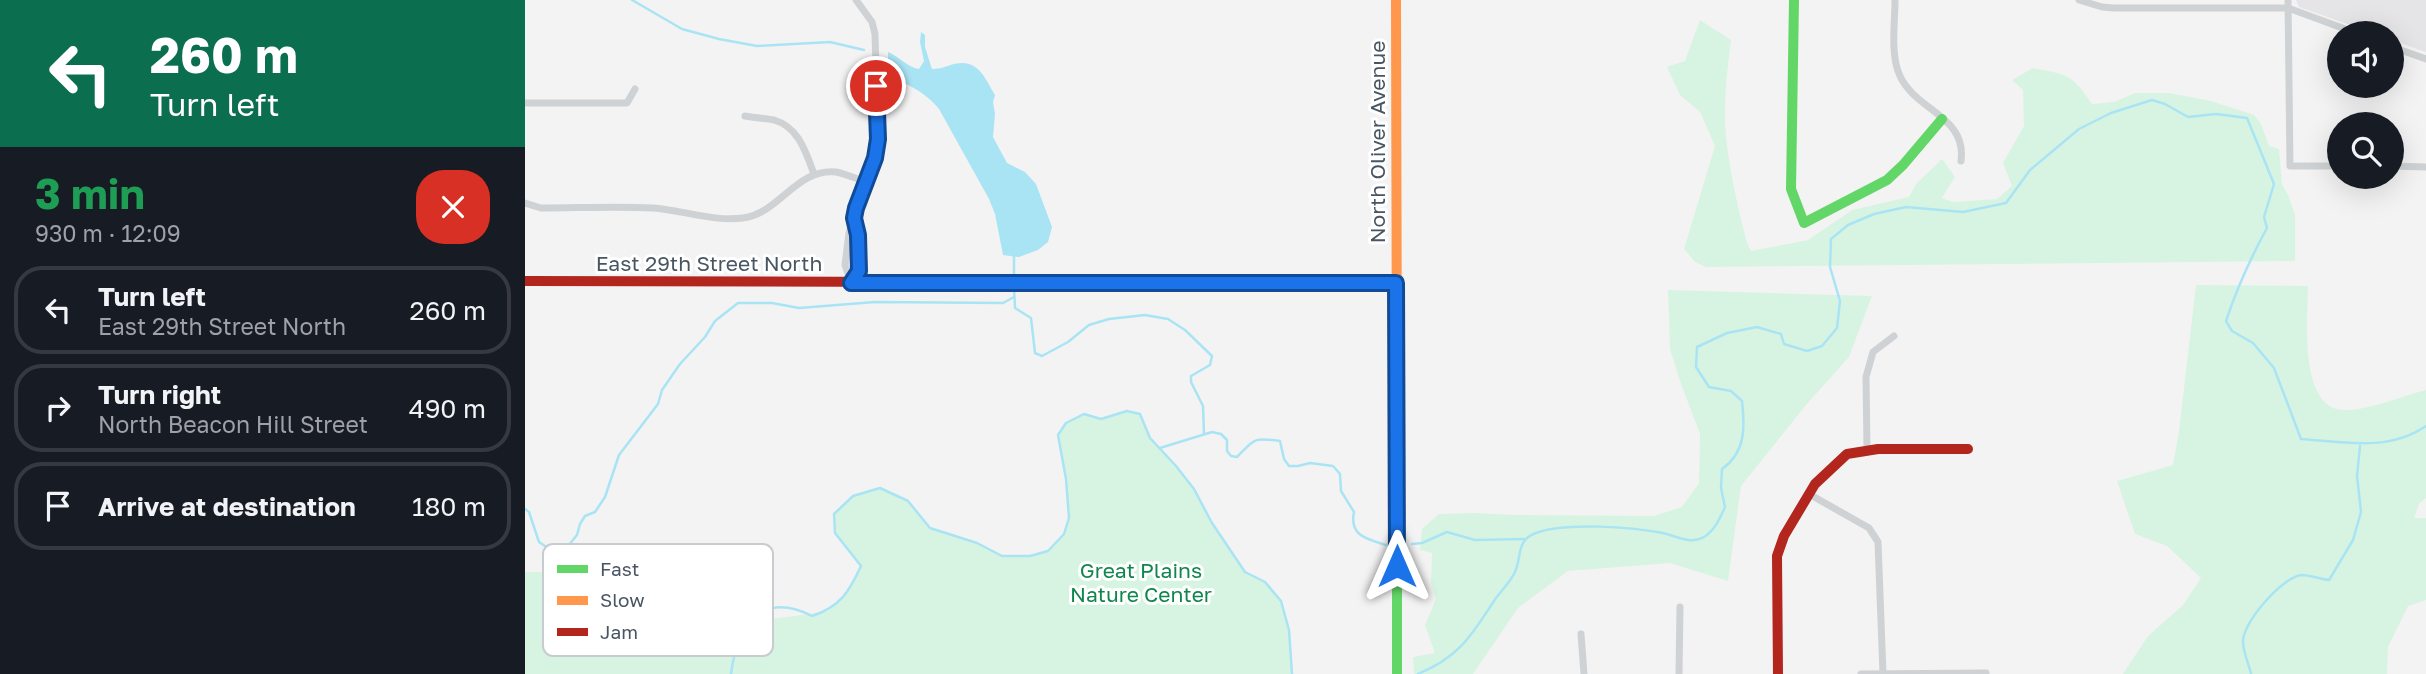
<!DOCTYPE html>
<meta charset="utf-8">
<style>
body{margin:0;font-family:"Golos Text",sans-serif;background:#242831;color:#f1f3f6;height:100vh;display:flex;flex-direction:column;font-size:26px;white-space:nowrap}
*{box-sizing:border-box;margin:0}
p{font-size:23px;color:#9ea1a6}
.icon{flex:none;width:38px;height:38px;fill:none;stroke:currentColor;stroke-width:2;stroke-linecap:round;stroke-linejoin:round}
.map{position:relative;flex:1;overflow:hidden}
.side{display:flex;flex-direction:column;background:#171b24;width:525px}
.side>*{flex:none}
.banner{background:#0b6e4f;color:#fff;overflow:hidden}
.tools{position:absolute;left:1802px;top:21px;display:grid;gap:14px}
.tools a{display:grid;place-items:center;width:77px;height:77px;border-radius:50%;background:#171b24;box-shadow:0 7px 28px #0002;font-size:35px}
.pin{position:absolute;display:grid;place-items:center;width:60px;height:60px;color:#fff;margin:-30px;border:4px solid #fff;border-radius:50%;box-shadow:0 2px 7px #0007}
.me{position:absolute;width:77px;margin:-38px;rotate:0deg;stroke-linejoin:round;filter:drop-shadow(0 0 5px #0008)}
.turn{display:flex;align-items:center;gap:24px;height:147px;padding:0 35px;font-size:32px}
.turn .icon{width:91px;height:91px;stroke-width:2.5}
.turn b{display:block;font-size:49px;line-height:60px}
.round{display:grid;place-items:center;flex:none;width:74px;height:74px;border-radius:28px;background:#242831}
.head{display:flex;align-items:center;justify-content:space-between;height:119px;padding:0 35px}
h1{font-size:42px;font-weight:700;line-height:52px;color:#1e9e55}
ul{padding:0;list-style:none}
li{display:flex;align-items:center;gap:21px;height:88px;margin:0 14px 10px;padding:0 21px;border:4px solid #363941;border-radius:28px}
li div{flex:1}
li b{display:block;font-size:26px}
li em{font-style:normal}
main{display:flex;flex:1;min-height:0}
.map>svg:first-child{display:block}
.education{fill:#e5e4e6}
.green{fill:#d7f4e2}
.water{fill:#a9e4f4}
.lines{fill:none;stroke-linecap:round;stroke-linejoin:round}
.stream{stroke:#a9e4f4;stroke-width:2.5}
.street{stroke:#cfd2d4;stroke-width:7}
.fast{stroke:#63d668;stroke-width:10}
.slow{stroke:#ff974d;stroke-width:10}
.jam{stroke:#b3261e;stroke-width:10}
.route-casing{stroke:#114b97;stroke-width:18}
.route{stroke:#1a73e8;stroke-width:12}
.labels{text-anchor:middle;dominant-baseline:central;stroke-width:6;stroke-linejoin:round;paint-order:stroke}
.street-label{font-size:21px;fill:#485562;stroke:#fff}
.park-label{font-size:21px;fill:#10864c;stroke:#fff}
.key{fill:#fff;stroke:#c8ccd0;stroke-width:2}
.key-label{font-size:19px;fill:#485562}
</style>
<main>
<section class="side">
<div class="banner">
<div class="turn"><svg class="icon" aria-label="left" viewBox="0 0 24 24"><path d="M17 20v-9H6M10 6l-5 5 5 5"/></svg><div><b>260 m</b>Turn left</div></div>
</div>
<div class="head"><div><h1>3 min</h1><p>930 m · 12:09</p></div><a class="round" style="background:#d93025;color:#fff"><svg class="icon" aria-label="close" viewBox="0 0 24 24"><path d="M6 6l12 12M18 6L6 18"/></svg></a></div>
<ul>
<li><svg class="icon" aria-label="left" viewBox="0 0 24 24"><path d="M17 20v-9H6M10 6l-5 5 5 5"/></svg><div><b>Turn left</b><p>East 29th Street North</p></div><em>260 m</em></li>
<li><svg class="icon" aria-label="right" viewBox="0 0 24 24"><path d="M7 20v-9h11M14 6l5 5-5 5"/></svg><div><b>Turn right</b><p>North Beacon Hill Street</p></div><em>490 m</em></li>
<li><svg class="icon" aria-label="arrive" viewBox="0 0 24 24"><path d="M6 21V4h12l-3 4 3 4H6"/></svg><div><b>Arrive at destination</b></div><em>180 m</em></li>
</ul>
</section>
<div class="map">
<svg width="1901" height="674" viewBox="0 0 1901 674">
<rect width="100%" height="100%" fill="#f4f3f3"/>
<polygon class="education" points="1771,0 1901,0 1901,52 1867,40 1867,33 1848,33 1774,7"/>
<g class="green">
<path d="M1175 20 1206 40C1202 72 1198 105 1201 137 1205 173 1213 208 1222 243L1226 251 1283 240 1327 210 1384 197 1391 184 1417 159 1430 177 1417 198 1428 202 1472 199 1487 186 1478 163 1499 126 1498 90 1487 80 1508 68C1543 75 1546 73 1567 104L1589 102 1610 93H1644L1686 101 1729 115 1736 124 1744 146 1754 149 1757 184 1763 195 1770 215V261L1181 267 1170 262 1159 249 1190 146 1175 112 1155 95 1142 67 1160 61Z"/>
<path d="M1671 285 1783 286C1783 316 1773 407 1818 410 1842 411 1877 396 1901 390V498L1894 504 1889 518H1901V600L1883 606 1863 647 1862 674H1598L1623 636 1658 605 1676 578 1642 546 1610 534 1592 481 1648 465 1654 431Z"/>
<polygon points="1143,290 1347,296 1324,357 1281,405 1216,486 1203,581 1145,563 1043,571 993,608 948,674 889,674 888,657 910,653 900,625 911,599 906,582 907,553 895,550 897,529 914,514 951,513 989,515 1129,516 1157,507 1174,483 1175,434 1156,384 1145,349"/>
<polygon points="602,411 615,414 625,438 651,466 669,489 687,523 720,572 740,582 756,601 764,630 767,674 0,674 0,572 173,572 178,629 304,611 327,586 336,566 310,533 309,514 328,496 355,488 383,501 405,528 452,543 477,556 505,556 523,551 539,534 544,518 541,479 533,435 541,423 559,414 576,419"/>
</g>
<path class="water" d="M396 32 400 35V47L407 69C417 69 421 66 429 64 453 58 460 78 470 95L468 102 470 114 468 137 482 163 500 172 511 184 527 227 523 242 513 250 494 257 478 255 470 214 464 199 414 109C404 97 395 91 381 84 375 80 370 73 363 69V52C375 57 382 67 394 69L399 61 395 42Z"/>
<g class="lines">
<g class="stream">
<polyline points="107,0 157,29 194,39 232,46 305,42 339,50"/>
<polyline points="489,256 489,280"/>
<polyline points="489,287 490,308 506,318 510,353 517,356 543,342 564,325 584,319 620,315 643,319 660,330 687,356 685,365 666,376 666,382 678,406 679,434"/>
<path d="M635 448 687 432 696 434 702 440V451L706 456 712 457C730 439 728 437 755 441L759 459 764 466H773L785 463 808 466 815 474 816 491 829 512C824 536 842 539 861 545"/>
<polyline points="0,509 4,512 14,542 23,548 43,546 52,535 55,524 60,516 70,512 80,497 94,455 133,404 137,390 155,364 180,337 190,321 213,303 247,303 274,308 350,302 478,303 489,297"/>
<polyline points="887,544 897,543 922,532 950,540 999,539"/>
<path d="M206 674C212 627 236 590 287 616 315 607 324 592 336 566L310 533 309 514 328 496 355 488 383 501 405 528 452 543 477 556H505L523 551 539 534 544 518 541 479 533 435 541 423 559 414 576 419 602 411 615 414 625 438 651 466 669 489 687 523 720 572 740 582 756 601 764 630 767 674"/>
<path d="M893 674C936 656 947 634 971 598 977 590 986 581 990 572 997 556 991 540 1011 533 1040 522 1106 527 1138 533 1151 536 1165 545 1179 537 1190 530 1195 518 1200 507L1196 488 1197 469C1221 452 1220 427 1217 401L1206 391 1184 387 1171 367 1172 347 1202 333 1232 327 1256 334 1259 344 1282 351 1297 346 1312 328 1315 301 1305 267 1306 239 1323 225 1349 214 1381 207 1438 212 1481 203 1505 170 1554 129 1586 113 1627 100 1640 104 1663 117 1691 114 1722 118 1749 184 1739 217 1742 228C1725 259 1712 288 1701 321L1707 331 1728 343 1749 368 1776 439C1819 442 1863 452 1901 426"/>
<path d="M1726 674C1724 664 1718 652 1718 642 1717 623 1758 576 1777 575 1785 575 1795 579 1804 580L1828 540 1836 512 1832 476 1835 446"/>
</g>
<g class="street">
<path d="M1370 0C1370 23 1365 55 1375 76 1391 111 1442 116 1436 161"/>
<polyline points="1554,0 1577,7 1589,8 1763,8 1831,33"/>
<polyline points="1763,0 1765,166 1815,166"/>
<polyline points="1867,47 1901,59"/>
<polyline points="0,103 102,103 110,89"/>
<path d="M220 116C230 118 240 118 249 120 274 127 281 153 289 174"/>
<polyline points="1867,166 1901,167"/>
<path d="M0 203 16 208C53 208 91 206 128 208 157 210 189 222 218 218 255 213 271 168 311 172 321 174 332 179 342 182"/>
<polyline points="326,283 320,265 324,233 350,158 353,139 350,34 347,22 331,0"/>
<path d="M326 283C338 264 334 240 329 219"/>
<polyline points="1342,450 1341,377 1348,352 1369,336"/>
<polyline points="1284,494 1344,528 1353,542 1358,674"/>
<polyline points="1056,634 1059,674"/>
<polyline points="1154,674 1155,607"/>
<polyline points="1336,674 1461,673"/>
</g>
<g class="fast">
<polyline points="1269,0 1266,189 1279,223 1362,180 1378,165 1417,119"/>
<polyline points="399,282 871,283"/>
<polyline points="872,419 872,674"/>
</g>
<polyline class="slow" points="871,0 872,419"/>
<g class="jam">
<polyline points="0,281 399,282"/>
<polyline points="1253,674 1252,556 1259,536 1290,484 1322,454 1353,449 1443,449"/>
</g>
</g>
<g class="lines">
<g class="route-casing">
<polyline id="route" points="351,86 353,139 350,158 331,208 329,218 333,235 334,271 326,283 871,283 872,566"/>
</g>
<use href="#route" class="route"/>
</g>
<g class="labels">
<g class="street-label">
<text transform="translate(852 142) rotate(-90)">North Oliver Avenue</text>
<text x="184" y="263">East 29th Street North</text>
</g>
<g class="park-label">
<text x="616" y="570">Great Plains<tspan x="616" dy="24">Nature Center</tspan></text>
</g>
</g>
<rect x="18" y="544" width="230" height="112" rx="10" class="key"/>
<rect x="32" y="565" width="31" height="8" fill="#63d668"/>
<rect x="32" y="596" width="31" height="9" fill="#ff974d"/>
<rect x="32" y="628" width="31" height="8" fill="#b3261e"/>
<g class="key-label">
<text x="75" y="576">Fast</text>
<text x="75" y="607">Slow</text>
<text x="75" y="639">Jam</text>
</g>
</svg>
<div class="tools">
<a><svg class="icon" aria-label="sound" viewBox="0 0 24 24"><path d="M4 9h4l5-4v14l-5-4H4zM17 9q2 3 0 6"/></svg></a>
<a><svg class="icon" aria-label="search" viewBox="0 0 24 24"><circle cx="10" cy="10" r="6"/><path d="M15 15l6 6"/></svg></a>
</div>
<div class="pin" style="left:351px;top:86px;background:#d93025"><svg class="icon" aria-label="arrive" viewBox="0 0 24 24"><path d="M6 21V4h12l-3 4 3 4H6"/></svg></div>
<svg class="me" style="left:872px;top:566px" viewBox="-20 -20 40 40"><path d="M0-17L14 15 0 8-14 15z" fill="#1a73e8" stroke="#fff" stroke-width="4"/></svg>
</div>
</main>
